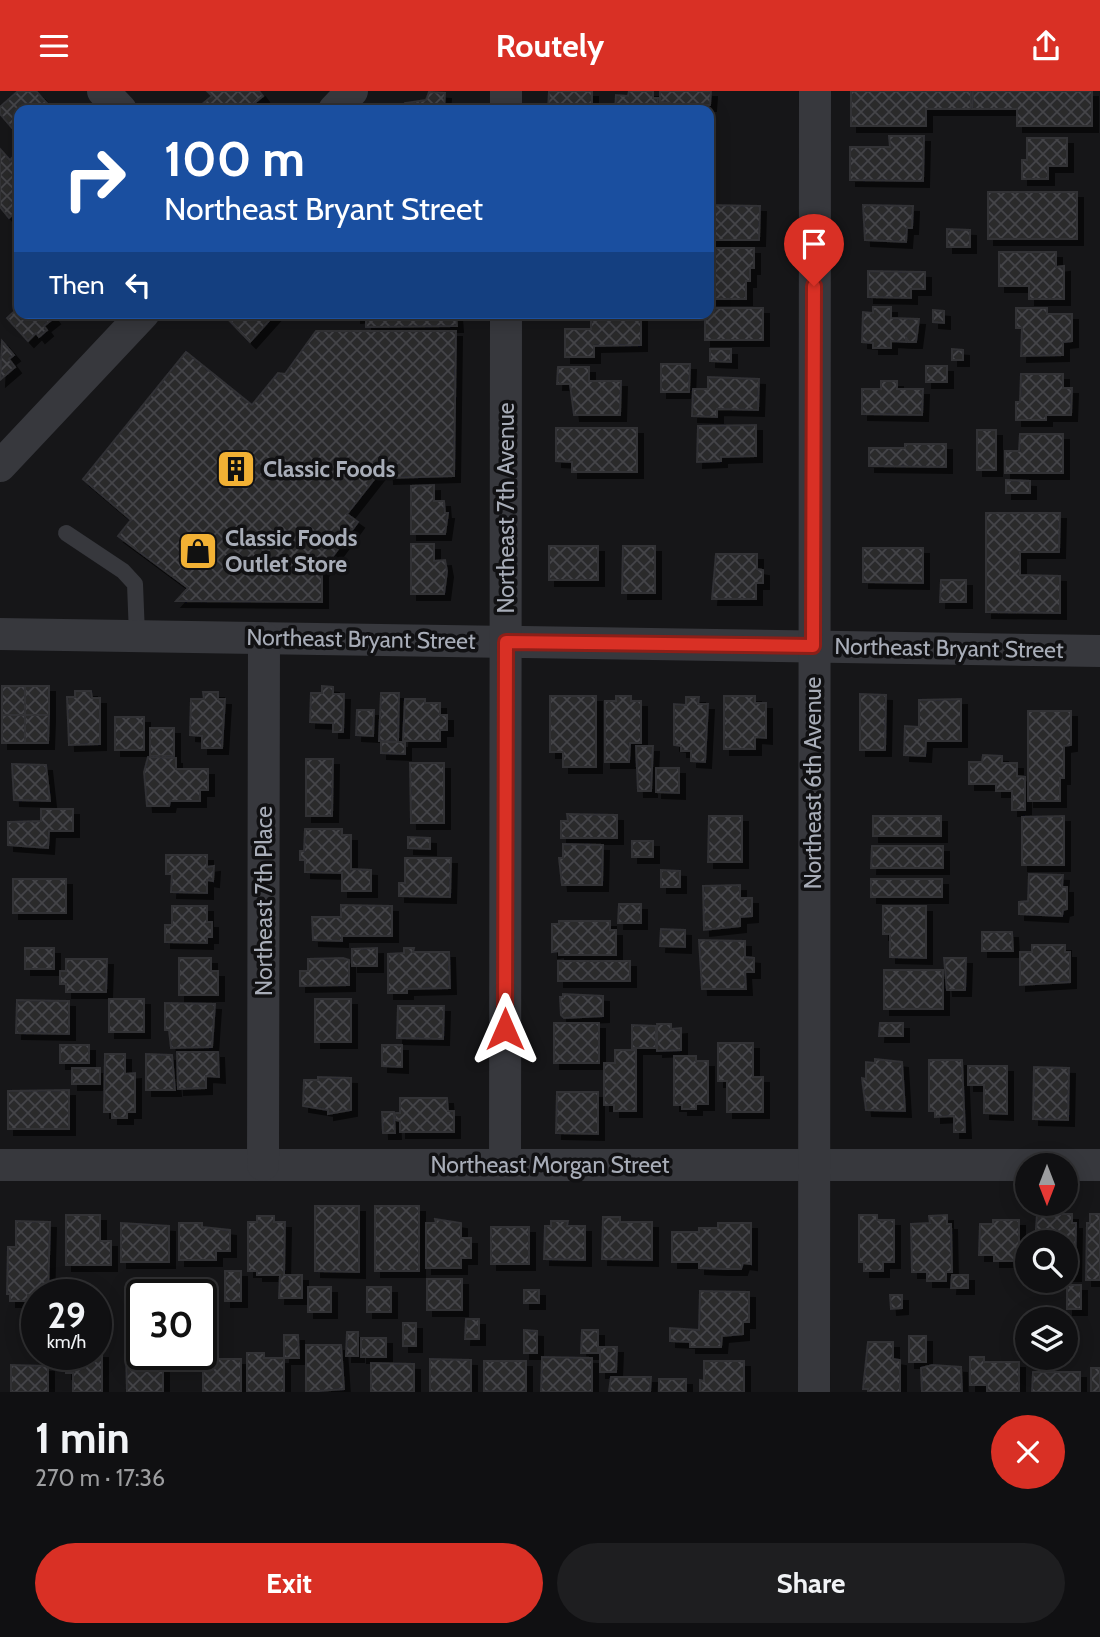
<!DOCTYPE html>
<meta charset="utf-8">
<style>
body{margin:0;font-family:Cabin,sans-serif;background:#1e1e20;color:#f1f3f6;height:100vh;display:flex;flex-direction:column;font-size:26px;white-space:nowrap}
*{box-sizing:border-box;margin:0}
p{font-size:23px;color:#9c9d9f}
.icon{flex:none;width:38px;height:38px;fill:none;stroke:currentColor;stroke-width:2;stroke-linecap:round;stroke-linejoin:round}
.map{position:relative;height:1301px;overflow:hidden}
.side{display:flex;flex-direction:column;background:#101012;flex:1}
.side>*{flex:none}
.guide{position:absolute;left:14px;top:14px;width:700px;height:214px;border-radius:14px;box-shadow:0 4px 18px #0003,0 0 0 2px #303032;background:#1a4fa0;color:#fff;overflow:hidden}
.needle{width:46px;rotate:180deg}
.buttons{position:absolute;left:1015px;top:1062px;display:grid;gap:14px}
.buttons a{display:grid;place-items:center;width:63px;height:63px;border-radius:50%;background:#101012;box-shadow:0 4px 18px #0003,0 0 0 2px #303032;font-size:35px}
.speed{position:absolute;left:21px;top:1188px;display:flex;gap:14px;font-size:35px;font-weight:700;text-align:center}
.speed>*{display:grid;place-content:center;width:91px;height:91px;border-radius:50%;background:#101012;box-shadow:0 4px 18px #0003,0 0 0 2px #303032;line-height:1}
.speed small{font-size:18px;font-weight:400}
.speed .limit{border:4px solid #111;border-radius:10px;background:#fff;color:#111}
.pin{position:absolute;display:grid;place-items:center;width:60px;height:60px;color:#fff;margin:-72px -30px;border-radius:50% 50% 50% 0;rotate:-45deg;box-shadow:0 0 7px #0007}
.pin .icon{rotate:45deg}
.me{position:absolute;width:77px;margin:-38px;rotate:0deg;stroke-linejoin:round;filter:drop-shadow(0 0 5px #0008)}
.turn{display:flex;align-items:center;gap:24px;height:147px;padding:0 35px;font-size:32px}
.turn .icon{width:91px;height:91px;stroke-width:2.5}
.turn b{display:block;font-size:49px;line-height:60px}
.then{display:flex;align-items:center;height:66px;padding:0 35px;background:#0003;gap:14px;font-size:26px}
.round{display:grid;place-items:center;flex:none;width:74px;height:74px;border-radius:37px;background:#1e1e20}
.overview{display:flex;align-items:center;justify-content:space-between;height:119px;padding:0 35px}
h1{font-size:42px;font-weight:700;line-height:52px}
.action{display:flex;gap:14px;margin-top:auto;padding:14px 35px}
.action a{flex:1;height:80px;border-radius:42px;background:#d93025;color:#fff;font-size:28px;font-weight:700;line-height:80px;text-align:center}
.action a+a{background:#1e1e20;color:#f1f3f6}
header{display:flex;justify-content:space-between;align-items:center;height:91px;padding:0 35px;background:#d93025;color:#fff;font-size:32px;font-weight:700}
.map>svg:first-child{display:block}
.building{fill:url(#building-cross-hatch);stroke:#303034;stroke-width:2;filter:url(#shadow)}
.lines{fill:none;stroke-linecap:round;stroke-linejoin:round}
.service{stroke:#37383d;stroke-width:16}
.minor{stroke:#37383d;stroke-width:32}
.route-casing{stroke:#8d1f18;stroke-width:18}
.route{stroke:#d93025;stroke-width:12}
.labels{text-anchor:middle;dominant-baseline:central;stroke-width:7;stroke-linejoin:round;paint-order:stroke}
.poi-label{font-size:23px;font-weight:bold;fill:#a8adb8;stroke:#111113;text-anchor:start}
.street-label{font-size:23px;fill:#a8adb8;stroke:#111113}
</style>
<header><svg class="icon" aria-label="menu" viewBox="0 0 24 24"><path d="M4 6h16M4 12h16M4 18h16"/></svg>Routely<svg class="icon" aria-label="share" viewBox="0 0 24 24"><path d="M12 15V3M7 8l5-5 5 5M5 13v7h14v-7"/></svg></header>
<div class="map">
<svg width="1100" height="1301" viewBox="0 0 1100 1301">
<defs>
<pattern id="building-cross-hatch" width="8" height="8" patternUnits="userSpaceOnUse" patternTransform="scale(1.75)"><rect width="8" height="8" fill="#29292c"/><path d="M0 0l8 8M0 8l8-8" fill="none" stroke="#454548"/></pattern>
<filter id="shadow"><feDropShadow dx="6" dy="6" stdDeviation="0" flood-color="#0009"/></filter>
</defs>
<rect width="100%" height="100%" fill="#161618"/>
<g class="building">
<polygon points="18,0 36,0 53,19 19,19 19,45 0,23 0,16"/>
<polygon points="207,0 259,0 263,5 246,19 195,19 212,5"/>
<polygon points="549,0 592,0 592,13 596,13 595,19 548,19"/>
<polygon points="629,0 653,0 653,7 658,7 657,19 615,19 616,4 628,5"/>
<polygon points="660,0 711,0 710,14 704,14 703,19 670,19 670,12 660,11"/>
<polygon points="851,0 971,0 971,18 926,18 926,35 851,35"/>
<polygon points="973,0 1092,0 1092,35 1017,35 1017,18 972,18"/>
<polygon points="429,1 445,2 444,19 405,19 405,12 426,9"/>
<polygon points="889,45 924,45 923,90 850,89 850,56 890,56"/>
<polygon points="1027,47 1067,47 1067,75 1048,75 1048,88 1022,88 1022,69 1027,69"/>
<polygon points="0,58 10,69 19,60 19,118 9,127 0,116"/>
<rect x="988" y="101" width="89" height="47"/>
<polygon points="709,114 760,115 759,149 709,149"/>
<polygon points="863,114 913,115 912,137 907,137 906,151 865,149"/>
<polygon points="947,138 970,139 970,156 947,156"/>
<polygon points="709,157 754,157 754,177 750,177 750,190 746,190 746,208 709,208"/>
<polygon points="999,161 1056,161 1056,176 1064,175 1064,208 1029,208 1029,195 999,195"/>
<polygon points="868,180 925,181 925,198 911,198 911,207 868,206"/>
<polygon points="19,216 19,222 50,222 54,227 44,235 47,239 39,246 36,242 28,250 7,227"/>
<polygon points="873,216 891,216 891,227 919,228 916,251 908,251 906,246 906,251 891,250 891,257 873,257 873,252 862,251 863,221 873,222"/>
<polygon points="709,217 763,217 763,249 705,249 705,222 709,222"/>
<polygon points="1016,217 1047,217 1047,223 1072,223 1072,250 1063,251 1063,264 1021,265 1022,237 1016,237"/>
<polygon points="933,219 944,220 944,232 933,231"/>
<polygon points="222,222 276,222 250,251"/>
<polygon points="355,222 456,222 457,235 366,236 366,225 355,226"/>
<polygon points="591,222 641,222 641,254 594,255 594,266 565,266 565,238 591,238"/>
<polygon points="316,240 456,240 454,385 388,387 387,372 347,423 358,431 322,480 322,511 176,510 188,497 118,445 131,429 83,388 186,261 252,314 278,282 285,283"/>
<polygon points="2,250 14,264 9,268 15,276 0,289"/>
<polygon points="710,258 731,258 731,271 710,270"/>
<polygon points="952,258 963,259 963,269 952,269"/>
<polygon points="661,273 690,273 689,301 661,301"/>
<rect x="926" y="275" width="21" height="16"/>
<polygon points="558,276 589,276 589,290 621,290 620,324 574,324 570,293 557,293"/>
<polygon points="1021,283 1063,283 1063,297 1072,297 1071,324 1046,324 1046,329 1016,329 1016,311 1020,311"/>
<polygon points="708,286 759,288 758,319 717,318 717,326 692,325 693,298 708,298"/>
<polygon points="881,290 897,290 897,298 923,298 922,324 862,323 862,298 881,298"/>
<polygon points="756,334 756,365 721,366 721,370 697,371 698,335"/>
<polygon points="556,337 637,337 637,381 572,381 572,371 556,370"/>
<rect x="977" y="339" width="19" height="40"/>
<polygon points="1020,343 1063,343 1063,382 1005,382 1005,360 1019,360"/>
<polygon points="905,353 946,353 946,376 869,375 869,357 905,357"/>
<polygon points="1006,389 1030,390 1030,402 1006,402"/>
<polygon points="434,394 434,410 444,410 445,422 448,422 445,443 411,443 411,395"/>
<polygon points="986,422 1060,422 1059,461 1020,461 1020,484 1060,485 1060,522 986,521"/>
<polygon points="411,453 434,453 434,470 445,469 447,480 444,503 411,503"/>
<rect x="549" y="455" width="49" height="34"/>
<polygon points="623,455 655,455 655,502 622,502"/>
<polygon points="863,457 923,457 923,492 863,491"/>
<polygon points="716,463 757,463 757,478 763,479 763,492 756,492 756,508 712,508"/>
<polygon points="941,489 966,489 966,511 940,511"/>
<rect x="2" y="595" width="23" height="29"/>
<rect x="25" y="595" width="24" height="29"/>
<polygon points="322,595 333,596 333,603 344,603 343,641 333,641 333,632 310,631 311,602 322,602"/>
<polygon points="75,600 91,600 92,607 100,607 100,653 69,654 67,606 75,606"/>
<polygon points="203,601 218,601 218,608 225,608 222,657 202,657 202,645 190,644 191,608 204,608"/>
<polygon points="381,602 399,602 398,651 379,650"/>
<polygon points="860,603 886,604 885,659 860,659"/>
<polygon points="550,605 596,605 596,676 563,676 563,661 550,661"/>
<polygon points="616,605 631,605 631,610 641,610 641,652 630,652 629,671 605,671 605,610 616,610"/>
<polygon points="724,605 755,605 755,612 766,612 766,647 755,646 755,658 724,658"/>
<polygon points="686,606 699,606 698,613 708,613 705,671 691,670 691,660 681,660 681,655 674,654 674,613 686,614"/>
<polygon points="405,608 425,608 425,612 440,612 440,624 447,624 447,639 440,639 440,650 403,650"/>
<polygon points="961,608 961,650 926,650 925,665 904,664 905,635 919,636 919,609"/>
<polygon points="357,619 374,619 373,645 356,644"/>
<polygon points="1028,620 1071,620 1071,654 1064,655 1064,687 1060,687 1060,710 1028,710"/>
<rect x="2" y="624" width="23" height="28"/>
<polygon points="25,624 49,624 48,652 25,652"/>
<rect x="115" y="626" width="29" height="33"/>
<rect x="150" y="637" width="24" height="28"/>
<polygon points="381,651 405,651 405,663 381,662"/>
<polygon points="636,655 653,655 651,700 638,700"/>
<polygon points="983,664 1002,665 1002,672 1017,672 1017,685 1025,686 1025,719 1012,719 1012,700 996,700 996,693 969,693 969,671 982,671"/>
<polygon points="148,666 176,667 176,678 208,678 208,699 200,699 200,710 170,710 169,715 147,715 144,681"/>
<polygon points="306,668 333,668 332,725 306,725"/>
<polygon points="410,672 444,672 444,732 411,732"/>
<polygon points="12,673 46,674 50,710 14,709"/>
<polygon points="656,677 679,677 679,702 656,701"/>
<polygon points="41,718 73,718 73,740 49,740 48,757 8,754 8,731 41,730"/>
<polygon points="567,723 617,724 617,747 561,747 561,730 568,730"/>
<polygon points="709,725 742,725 742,771 708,771"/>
<rect x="873" y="725" width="68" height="20"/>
<polygon points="1064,725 1064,774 1022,774 1022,726"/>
<polygon points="305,738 342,738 342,744 351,744 351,778 371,779 371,800 342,800 342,782 305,781 305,769 300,769 300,760 304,760"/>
<polygon points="408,746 430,747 430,758 408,757"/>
<rect x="632" y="750" width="21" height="16"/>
<polygon points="563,753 603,754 602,794 562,794 559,767 563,767"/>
<polygon points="872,755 943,755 943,777 871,777"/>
<polygon points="166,764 207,764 207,776 214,775 213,790 207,789 207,802 171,801 172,783 166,783"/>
<polygon points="405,767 451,767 450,806 399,805 399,792 405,792"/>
<polygon points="661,779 680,780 680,796 661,796"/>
<polygon points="1029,783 1063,784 1062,796 1067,796 1067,818 1063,819 1062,825 1019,823 1019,811 1028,810"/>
<rect x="13" y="788" width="53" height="34"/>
<rect x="871" y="788" width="71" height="18"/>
<polygon points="740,794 740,807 752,807 752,825 740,826 740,835 704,839 703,795"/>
<polygon points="619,813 641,813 641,832 618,832"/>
<polygon points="341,814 392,815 392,845 342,845 342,850 313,849 312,826 341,826"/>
<polygon points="172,815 207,815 207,831 212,831 212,846 207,846 207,852 165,851 165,834 172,834"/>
<polygon points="883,815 926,815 926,867 890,866 890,843 883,843"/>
<polygon points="559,830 610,830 610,839 616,839 616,864 559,864 559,860 552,861 552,833 559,833"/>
<polygon points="661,838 685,839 685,856 660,855"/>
<polygon points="982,841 1012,841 1013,860 982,860"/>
<polygon points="699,849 745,850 745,866 754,867 754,881 745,881 746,898 702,898"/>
<polygon points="1032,854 1065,854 1065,861 1070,861 1070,891 1020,894 1020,861 1032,861"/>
<rect x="25" y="857" width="29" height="21"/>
<polygon points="377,857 377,875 352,875 352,858"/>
<polygon points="404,857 414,857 413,861 449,861 450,897 407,898 407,902 388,902 388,863 404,862"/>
<polygon points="179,867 211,867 211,880 218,880 218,904 179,904"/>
<polygon points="343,867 349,869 349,894 300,895 300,880 308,880 308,868"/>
<polygon points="944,867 966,867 965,899 947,899"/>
<polygon points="66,868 107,868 106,901 66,901 66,893 60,893 60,880 66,880"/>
<rect x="558" y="870" width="72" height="20"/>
<rect x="884" y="879" width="59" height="39"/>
<polygon points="563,903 603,905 603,925 564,927 561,924 560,906 563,906"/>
<rect x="109" y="908" width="35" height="33"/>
<rect x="315" y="908" width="36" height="43"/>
<polygon points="17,909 69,910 69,943 16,942"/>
<polygon points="165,912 215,913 212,956 171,957 169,939 165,939"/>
<polygon points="398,915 444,915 443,948 397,947"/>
<rect x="554" y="932" width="45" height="40"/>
<polygon points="880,932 903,932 903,945 879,945"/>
<polygon points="657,933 671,933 671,938 681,937 681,959 657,960"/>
<polygon points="632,934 656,935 656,957 632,957"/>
<polygon points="718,952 753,952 753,986 763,986 763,1021 727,1021 727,990 718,990"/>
<rect x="60" y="954" width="29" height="18"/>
<polygon points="382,954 402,954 402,976 382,975"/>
<polygon points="615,959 636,959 636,1020 614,1020 614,1014 604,1014 604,972 615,972"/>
<polygon points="177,961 218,961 219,986 206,985 206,997 178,998"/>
<polygon points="105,963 125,963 125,983 135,982 135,1021 127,1021 127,1027 112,1027 112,1021 104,1021"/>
<polygon points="146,963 172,964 175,999 146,999"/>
<polygon points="674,965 696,965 696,970 708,970 708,1013 696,1013 696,1018 682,1018 682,1014 674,1014"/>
<polygon points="875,968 902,971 905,1020 866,1019 862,987 866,988 866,971 875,972"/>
<polygon points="929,969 962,969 965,1041 954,1041 954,1025 935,1026 935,1020 929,1020"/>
<polygon points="968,975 1007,975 1007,1023 984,1022 984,994 968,994"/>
<polygon points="1034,976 1069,977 1068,1029 1033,1028"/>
<rect x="72" y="977" width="28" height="16"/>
<polygon points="318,986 351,987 351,1019 328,1023 328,1019 303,1015 304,989 318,989"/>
<polygon points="69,999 69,1038 8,1038 8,1000"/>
<polygon points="557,1001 598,1001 598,1043 556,1042"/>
<polygon points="400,1007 447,1007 448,1020 454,1020 454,1041 400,1041 400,1030 395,1029 395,1022 400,1022"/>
<polygon points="382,1021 394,1021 395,1042 383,1042"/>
<polygon points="315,1115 359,1115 359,1181 315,1180"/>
<rect x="375" y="1115" width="44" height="65"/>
<polygon points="1037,1123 1072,1123 1072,1132 1076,1132 1075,1184 1066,1184 1066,1152 1035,1152"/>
<polygon points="1090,1123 1100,1123 1100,1189 1086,1189 1087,1132 1090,1132"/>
<polygon points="66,1124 100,1124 100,1150 111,1150 111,1174 66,1174"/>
<polygon points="859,1124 877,1124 877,1129 894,1129 894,1171 883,1171 883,1180 864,1180 864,1171 859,1171"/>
<polygon points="947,1124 947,1133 951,1133 952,1181 946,1181 946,1190 927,1190 927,1181 912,1181 911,1133 930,1132 929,1125"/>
<polygon points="257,1125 274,1125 274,1131 285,1131 284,1184 302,1184 302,1207 279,1207 280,1184 257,1184 257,1180 248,1180 248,1131 257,1131"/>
<polygon points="603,1126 620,1126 620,1131 652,1131 652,1169 602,1168"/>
<polygon points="435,1128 461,1132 461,1147 471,1147 471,1167 461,1167 461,1177 426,1177 426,1132 436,1132"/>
<polygon points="993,1129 1019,1129 1019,1170 994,1170 994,1164 979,1164 980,1133 993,1133"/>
<polygon points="16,1130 50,1131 48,1204 28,1204 28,1210 10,1210 10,1203 7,1203 8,1156 16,1156"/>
<polygon points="551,1130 568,1130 567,1135 585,1135 585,1169 544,1168 545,1135 551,1135"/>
<polygon points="121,1132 169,1135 169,1171 121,1171"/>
<polygon points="179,1132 202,1132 202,1136 230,1139 230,1160 216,1160 216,1169 179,1169"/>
<polygon points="718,1132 751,1132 751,1173 743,1172 741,1178 722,1178 699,1177 699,1171 672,1171 672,1141 699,1141 699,1137 718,1137"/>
<rect x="491" y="1136" width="38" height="37"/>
<rect x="225" y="1180" width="16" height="30"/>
<polygon points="952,1184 968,1184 968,1197 951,1197"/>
<rect x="427" y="1188" width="35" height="31"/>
<rect x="1067" y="1194" width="14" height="24"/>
<rect x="308" y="1196" width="23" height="25"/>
<rect x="367" y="1196" width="24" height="25"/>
<rect x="524" y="1199" width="15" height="13"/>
<polygon points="700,1200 749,1201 749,1231 743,1231 743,1243 722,1245 721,1256 690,1256 690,1251 670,1250 670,1237 699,1239"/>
<polygon points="890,1204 902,1204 902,1217 891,1218"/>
<polygon points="466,1228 479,1228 479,1248 465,1248"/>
<rect x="403" y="1232" width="13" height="23"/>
<polygon points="524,1239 537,1240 537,1262 524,1262"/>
<polygon points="582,1239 598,1239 598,1262 581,1262"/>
<polygon points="347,1241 358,1241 358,1265 346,1265"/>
<polygon points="284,1244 298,1244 299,1267 284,1267"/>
<rect x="909" y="1245" width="17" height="26"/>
<rect x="361" y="1247" width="25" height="19"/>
<polygon points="868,1251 893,1251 893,1268 900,1269 900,1301 868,1301 868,1298 863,1298"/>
<polygon points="306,1254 341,1254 344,1298 306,1301"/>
<polygon points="600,1256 617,1256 616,1281 600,1281"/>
<polygon points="126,1259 142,1259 142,1264 147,1264 147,1267 163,1267 163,1301 127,1301"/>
<polygon points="96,1261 102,1261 102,1301 73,1301 73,1282 66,1282 66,1269 73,1269 73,1264"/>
<polygon points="247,1262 264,1262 264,1267 284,1267 284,1301 247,1301"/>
<polygon points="542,1266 592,1267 592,1301 541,1301"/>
<polygon points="970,1266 984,1266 984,1271 1019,1271 1019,1301 987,1301 987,1294 970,1294"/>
<rect x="203" y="1268" width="38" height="33"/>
<polygon points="430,1268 471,1269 471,1301 430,1301"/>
<polygon points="484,1270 526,1270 526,1301 484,1300"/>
<polygon points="704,1270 744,1270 744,1301 700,1301 700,1289 704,1290"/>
<polygon points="371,1272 414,1273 414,1301 371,1301"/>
<polygon points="11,1274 48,1275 48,1301 11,1301"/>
<polygon points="932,1274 961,1276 962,1301 922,1301 921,1277"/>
<rect x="1091" y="1277" width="9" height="24"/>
<polygon points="1033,1281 1080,1281 1080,1301 1032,1301"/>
<polygon points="611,1286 651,1286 650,1301 609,1301"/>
<rect x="659" y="1288" width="27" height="13"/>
</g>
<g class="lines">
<polyline class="service" points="66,442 123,480 135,493 137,544"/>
<g class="minor">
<polyline points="103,0 121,19"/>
<polyline points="334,19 352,0"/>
<polyline points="506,19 506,0"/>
<polyline points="0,375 144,222"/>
<polyline points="0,543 1100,560"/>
<polyline points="0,1074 1100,1074"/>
<polyline points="263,1074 264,547"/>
<polyline points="505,1074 506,222"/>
<polyline points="814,1301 815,0"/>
</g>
</g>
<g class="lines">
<g class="route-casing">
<polyline id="route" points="505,938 506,551 813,555 814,195"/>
</g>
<use href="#route" class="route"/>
</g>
<defs>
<g id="building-square" transform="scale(2.0125)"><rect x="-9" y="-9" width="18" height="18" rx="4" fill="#f2b134" stroke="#111113"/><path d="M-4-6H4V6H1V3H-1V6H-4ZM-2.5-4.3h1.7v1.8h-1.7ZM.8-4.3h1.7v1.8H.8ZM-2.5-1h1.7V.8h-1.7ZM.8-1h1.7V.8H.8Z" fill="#111"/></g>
<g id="shop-square" transform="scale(2.0125)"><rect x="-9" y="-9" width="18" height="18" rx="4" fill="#f2b134" stroke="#111113"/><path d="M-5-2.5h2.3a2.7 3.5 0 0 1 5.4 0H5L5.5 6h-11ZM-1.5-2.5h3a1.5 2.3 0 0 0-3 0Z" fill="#111"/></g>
</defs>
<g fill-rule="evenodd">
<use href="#building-square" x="236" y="378"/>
<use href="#shop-square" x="198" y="460"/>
</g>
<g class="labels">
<g class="poi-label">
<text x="263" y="378">Classic Foods</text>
<text x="225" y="447">Classic Foods<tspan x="225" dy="26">Outlet Store</tspan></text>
</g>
<g class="street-label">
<text transform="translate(506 417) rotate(-90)">Northeast 7th Avenue</text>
<text transform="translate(361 548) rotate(1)">Northeast Bryant Street</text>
<text transform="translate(949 557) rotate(1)">Northeast Bryant Street</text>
<text transform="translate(813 692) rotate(-90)">Northeast 6th Avenue</text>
<text transform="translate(264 810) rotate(-90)">Northeast 7th Place</text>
<text x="550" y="1074">Northeast Morgan Street</text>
</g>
</g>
</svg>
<div class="buttons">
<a><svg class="needle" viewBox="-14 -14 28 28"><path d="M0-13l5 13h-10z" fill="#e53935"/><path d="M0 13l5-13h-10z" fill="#9c9d9f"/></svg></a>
<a><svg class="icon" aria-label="search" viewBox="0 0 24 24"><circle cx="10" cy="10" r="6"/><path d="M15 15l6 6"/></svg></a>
<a><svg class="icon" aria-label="layers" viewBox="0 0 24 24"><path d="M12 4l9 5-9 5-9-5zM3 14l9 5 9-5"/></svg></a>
</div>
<div class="speed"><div>29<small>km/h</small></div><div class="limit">30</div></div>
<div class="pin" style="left:814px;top:195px;background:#d93025"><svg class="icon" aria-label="arrive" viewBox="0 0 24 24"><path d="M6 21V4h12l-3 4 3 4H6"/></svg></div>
<svg class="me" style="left:505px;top:938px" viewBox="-20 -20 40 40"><path d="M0-17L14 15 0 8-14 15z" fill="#d93025" stroke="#fff" stroke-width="4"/></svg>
<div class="guide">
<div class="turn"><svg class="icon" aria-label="right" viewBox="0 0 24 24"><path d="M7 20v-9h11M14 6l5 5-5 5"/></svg><div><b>100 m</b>Northeast Bryant Street</div></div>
<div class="then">Then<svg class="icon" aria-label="left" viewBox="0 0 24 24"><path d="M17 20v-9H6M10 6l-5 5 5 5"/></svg></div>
</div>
</div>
<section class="side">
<div class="overview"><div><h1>1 min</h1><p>270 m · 17:36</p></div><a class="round" style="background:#d93025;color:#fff"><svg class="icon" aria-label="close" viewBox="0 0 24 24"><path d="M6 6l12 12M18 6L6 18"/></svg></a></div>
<div class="action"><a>Exit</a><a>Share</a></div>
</section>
